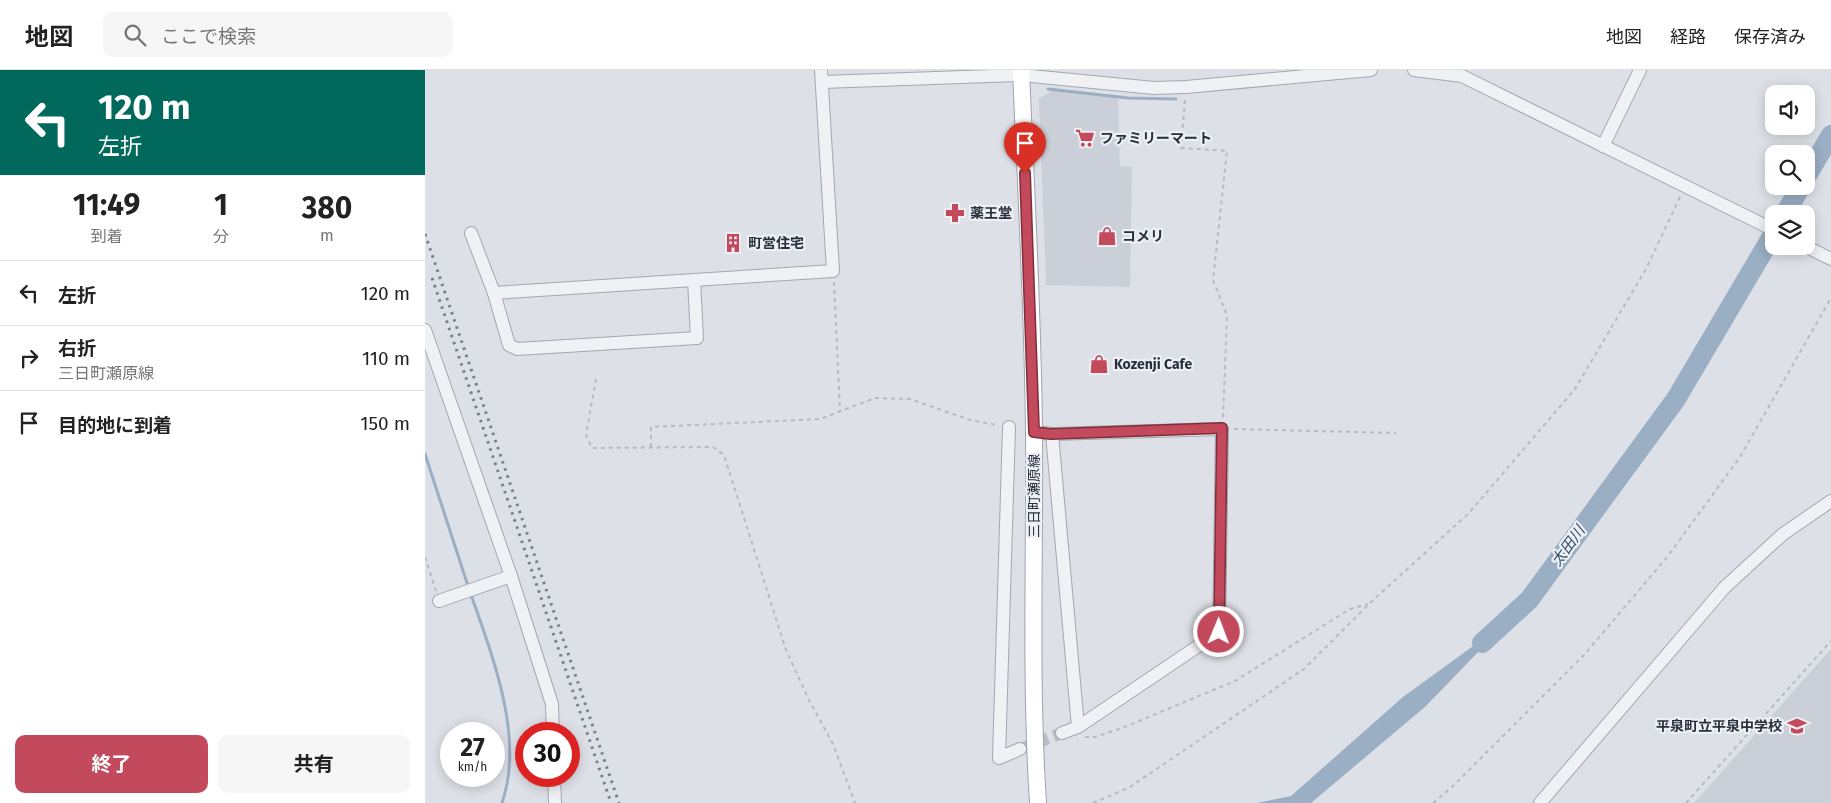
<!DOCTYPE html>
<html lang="ja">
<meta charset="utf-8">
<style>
body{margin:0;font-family:"Fira Sans","Noto Sans JP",sans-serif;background:#f6f6f6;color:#222;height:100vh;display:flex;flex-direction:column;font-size:19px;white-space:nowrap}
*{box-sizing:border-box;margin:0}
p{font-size:16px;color:#767676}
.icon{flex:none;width:28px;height:28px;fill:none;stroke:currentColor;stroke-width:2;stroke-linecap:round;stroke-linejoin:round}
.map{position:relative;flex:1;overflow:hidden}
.sheet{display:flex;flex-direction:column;background:#fff;width:425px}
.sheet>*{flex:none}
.banner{background:#00695c;color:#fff;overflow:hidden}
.controls{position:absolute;left:1340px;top:15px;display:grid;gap:10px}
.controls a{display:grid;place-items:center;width:50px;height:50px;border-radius:10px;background:#fff;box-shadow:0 2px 12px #0003;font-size:25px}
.speed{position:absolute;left:15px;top:652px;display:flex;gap:10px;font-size:25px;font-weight:700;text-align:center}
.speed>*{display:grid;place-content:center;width:65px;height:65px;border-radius:50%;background:#fff;box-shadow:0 2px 12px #0003;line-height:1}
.speed small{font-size:12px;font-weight:400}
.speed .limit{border:8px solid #d22;background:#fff;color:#111}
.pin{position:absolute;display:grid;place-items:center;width:42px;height:42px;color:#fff;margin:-51px -21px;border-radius:50% 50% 50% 0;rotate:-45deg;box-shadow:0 0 5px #0007}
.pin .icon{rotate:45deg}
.me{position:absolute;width:55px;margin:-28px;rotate:1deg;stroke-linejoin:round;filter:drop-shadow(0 0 4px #0008)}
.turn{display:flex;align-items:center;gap:18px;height:105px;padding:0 15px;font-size:22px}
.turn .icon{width:65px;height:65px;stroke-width:2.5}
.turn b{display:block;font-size:35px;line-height:42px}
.eta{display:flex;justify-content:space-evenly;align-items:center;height:85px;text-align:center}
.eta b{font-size:30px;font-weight:700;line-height:35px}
.cta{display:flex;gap:10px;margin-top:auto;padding:10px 15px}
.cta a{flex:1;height:58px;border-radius:10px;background:#c3495c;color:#fff;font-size:20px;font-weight:700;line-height:58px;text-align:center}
.cta a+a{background:#f6f6f6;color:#222}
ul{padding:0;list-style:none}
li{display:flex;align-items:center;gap:15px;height:65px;padding:0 15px;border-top:1px solid #e0e0e0}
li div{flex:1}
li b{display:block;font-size:19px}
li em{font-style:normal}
header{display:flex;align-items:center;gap:30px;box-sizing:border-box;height:70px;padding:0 25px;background:#fff;border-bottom:1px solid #e0e0e0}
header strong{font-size:24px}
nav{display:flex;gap:28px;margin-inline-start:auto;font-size:18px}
.search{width:350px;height:45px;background:#f6f6f6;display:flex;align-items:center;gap:12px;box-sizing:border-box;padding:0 18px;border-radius:10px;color:#767676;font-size:19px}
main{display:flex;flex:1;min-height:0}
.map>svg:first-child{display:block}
.built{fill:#cbcfd7}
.water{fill:#9aaec4}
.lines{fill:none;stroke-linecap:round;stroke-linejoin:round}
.stream{stroke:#9aaec4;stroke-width:3}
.river{stroke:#9aaec4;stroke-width:20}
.minor-tunnel{stroke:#b9bdc4;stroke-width:12;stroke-dasharray:12 6;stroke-linecap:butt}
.minor-casing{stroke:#a3a7af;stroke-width:14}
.major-casing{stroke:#9da5b0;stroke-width:18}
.path{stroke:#b7bbc0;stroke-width:2;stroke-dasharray:4 4;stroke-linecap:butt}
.minor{stroke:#eff1f4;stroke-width:12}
.major{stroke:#fff;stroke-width:16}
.rail{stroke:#78808e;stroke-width:3;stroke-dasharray:2.5 5;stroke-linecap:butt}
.route-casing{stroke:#7f2f3c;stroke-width:12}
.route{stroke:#c3495c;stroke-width:9}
.labels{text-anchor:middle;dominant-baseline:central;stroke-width:4.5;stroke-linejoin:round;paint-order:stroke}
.poi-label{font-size:14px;font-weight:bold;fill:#282f3b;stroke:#eceff4;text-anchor:start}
.street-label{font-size:14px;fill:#282f3b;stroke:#eceff4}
.water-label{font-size:15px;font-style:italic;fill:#354d6c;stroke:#eceff4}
</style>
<header>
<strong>地図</strong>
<div class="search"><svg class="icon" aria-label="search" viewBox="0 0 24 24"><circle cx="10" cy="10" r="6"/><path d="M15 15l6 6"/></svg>ここで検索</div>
<nav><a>地図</a><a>経路</a><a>保存済み</a></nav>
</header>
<main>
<section class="sheet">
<div class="banner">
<div class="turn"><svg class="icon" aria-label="left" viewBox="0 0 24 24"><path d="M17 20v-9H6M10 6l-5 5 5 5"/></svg><div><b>120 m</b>左折</div></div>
</div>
<div class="eta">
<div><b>11:49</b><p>到着</p></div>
<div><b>1</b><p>分</p></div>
<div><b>380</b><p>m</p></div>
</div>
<ul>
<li><svg class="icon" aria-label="left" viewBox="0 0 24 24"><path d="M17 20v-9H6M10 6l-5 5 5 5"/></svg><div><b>左折</b></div><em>120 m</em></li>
<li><svg class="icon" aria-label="right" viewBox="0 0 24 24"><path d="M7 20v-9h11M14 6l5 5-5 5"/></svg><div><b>右折</b><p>三日町瀬原線</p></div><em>110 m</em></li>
<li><svg class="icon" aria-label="arrive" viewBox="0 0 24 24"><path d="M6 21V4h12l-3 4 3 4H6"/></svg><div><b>目的地に到着</b></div><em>150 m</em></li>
</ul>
<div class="cta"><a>終了</a><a>共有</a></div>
</section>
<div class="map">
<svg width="1406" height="733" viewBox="0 0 1406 733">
<rect width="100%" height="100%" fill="#dde0e6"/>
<g class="built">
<polygon points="627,20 693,27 695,96 707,97 705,217 621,215 614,29"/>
<polygon points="1406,579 1406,733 1269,733"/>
</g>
<polygon class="water" points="1084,550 1001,636 886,733 832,733 866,726 978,627"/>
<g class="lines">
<g class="stream">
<polyline points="623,19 703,28 751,29"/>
<polyline points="0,384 43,516"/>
<path d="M45 522C67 585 100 667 77 733"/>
</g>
<g class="river">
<polyline points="1381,107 1406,65"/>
<polyline points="1360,144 1376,116"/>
<polyline points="1057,573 1104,530 1251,329 1349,163"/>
</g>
<polyline class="minor-tunnel" points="595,679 637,663"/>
<g class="minor-casing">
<g id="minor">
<polyline points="989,0 1037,6 1349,160"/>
<polyline points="397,12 596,5 729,18 761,17 946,0"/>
<polyline points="1178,76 1215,0"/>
<polyline points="46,163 69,223 84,275 92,279 272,268 269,210"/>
<polyline points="1380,176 1406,189"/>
<polyline points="69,223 408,201 396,0"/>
<polyline points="0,260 86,506 127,634 128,664"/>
<polyline points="584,357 574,688 595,679"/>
<polyline points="609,362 627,364 797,359 794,562 653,657 637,663"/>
<polyline points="627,364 653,657"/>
<polyline points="14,531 86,506"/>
<polyline points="129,706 130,733"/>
<polyline points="1115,733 1300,517 1358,464 1406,431"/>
</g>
</g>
<g class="major-casing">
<path id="major" d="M596 0C601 121 608 242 609 363 610 486 605 610 613 733"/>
</g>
<g class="path">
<polyline points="760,30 756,78 802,81 788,210 802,245 798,348"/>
<polyline points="409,212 415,342"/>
<polyline points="171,309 161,365 167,378 288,377 299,385 361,580 384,630 408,674 430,733"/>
<polyline points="809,359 971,363"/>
<polyline points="226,377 226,357 395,349 450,328 485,329 545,350 572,355"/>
<polyline points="0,487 11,521"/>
<polyline points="660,667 670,667 697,658 810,611 925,539 943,534"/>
<polyline points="668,733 705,717 879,599 945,533 1044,443 1150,319 1221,199 1255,127"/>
<polyline points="1008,733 1027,717 1159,585 1243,486 1315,387 1406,228"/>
<polyline points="1261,733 1406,571"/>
</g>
<use href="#minor" class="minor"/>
<use href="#major" class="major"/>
<g class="rail">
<polyline points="0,164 194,733"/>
<polyline points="7,208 186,733"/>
</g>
</g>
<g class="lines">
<g class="route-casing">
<polyline id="route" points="600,103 609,362 626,364 797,358 794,562"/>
</g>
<use href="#route" class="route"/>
</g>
<defs>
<g id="supermarket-bare" transform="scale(1.5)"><path d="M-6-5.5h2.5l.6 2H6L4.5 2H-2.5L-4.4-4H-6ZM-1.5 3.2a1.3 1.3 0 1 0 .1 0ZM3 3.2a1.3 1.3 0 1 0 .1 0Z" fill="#c3495c" stroke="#eceff4" stroke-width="2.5" paint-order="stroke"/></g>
<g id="pharmacy-bare" transform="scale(1.5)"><path d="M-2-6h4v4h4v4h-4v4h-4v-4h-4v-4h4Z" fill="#c3495c" stroke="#eceff4" stroke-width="2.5" paint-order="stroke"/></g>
<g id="shop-bare" transform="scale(1.5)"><path d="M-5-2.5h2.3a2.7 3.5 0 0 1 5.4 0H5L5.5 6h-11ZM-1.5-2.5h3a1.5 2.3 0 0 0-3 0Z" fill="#c3495c" stroke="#eceff4" stroke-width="2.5" paint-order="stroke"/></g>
<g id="building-bare" transform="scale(1.5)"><path d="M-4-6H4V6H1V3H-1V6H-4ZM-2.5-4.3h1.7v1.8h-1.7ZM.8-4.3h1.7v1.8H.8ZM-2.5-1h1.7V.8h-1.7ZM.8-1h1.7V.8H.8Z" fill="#c3495c" stroke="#eceff4" stroke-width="2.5" paint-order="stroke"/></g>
<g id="school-bare" transform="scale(1.5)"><path d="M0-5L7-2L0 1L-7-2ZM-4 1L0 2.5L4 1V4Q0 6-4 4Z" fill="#c3495c" stroke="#eceff4" stroke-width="2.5" paint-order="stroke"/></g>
</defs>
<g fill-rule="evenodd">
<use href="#supermarket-bare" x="660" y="68"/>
<use href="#pharmacy-bare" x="530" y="143"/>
<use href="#shop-bare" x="682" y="166"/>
<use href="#building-bare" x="308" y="173"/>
<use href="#shop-bare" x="674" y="294"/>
<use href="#school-bare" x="1372" y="656"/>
</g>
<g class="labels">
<g class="poi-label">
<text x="675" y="68">ファミリーマート</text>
<text x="545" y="143">薬王堂</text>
<text x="697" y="166">コメリ</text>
<text x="323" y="173">町営住宅</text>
<text x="689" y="294">Kozenji Cafe</text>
<text x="1357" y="656" text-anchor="end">平泉町立平泉中学校</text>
</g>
<g class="street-label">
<text transform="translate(609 426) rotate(-90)">三日町瀬原線</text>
</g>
<g class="water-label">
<text transform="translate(1143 476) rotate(-54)">太田川</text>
</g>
</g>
</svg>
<div class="controls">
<a><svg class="icon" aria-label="sound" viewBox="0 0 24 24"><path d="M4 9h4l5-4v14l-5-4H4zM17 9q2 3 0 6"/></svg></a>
<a><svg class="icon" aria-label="search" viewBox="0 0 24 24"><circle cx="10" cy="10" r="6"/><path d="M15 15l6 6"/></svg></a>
<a><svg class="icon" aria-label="layers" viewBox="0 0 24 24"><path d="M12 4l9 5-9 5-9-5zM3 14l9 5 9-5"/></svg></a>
</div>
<div class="speed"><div>27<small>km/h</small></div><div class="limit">30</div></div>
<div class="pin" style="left:600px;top:103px;background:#d93025"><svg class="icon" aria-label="arrive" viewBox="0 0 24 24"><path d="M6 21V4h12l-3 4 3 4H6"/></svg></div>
<svg class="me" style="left:794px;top:562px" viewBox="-20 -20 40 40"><circle r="17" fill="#c3495c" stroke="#fff" stroke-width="3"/><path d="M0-11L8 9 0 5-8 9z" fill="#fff"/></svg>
</div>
</main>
